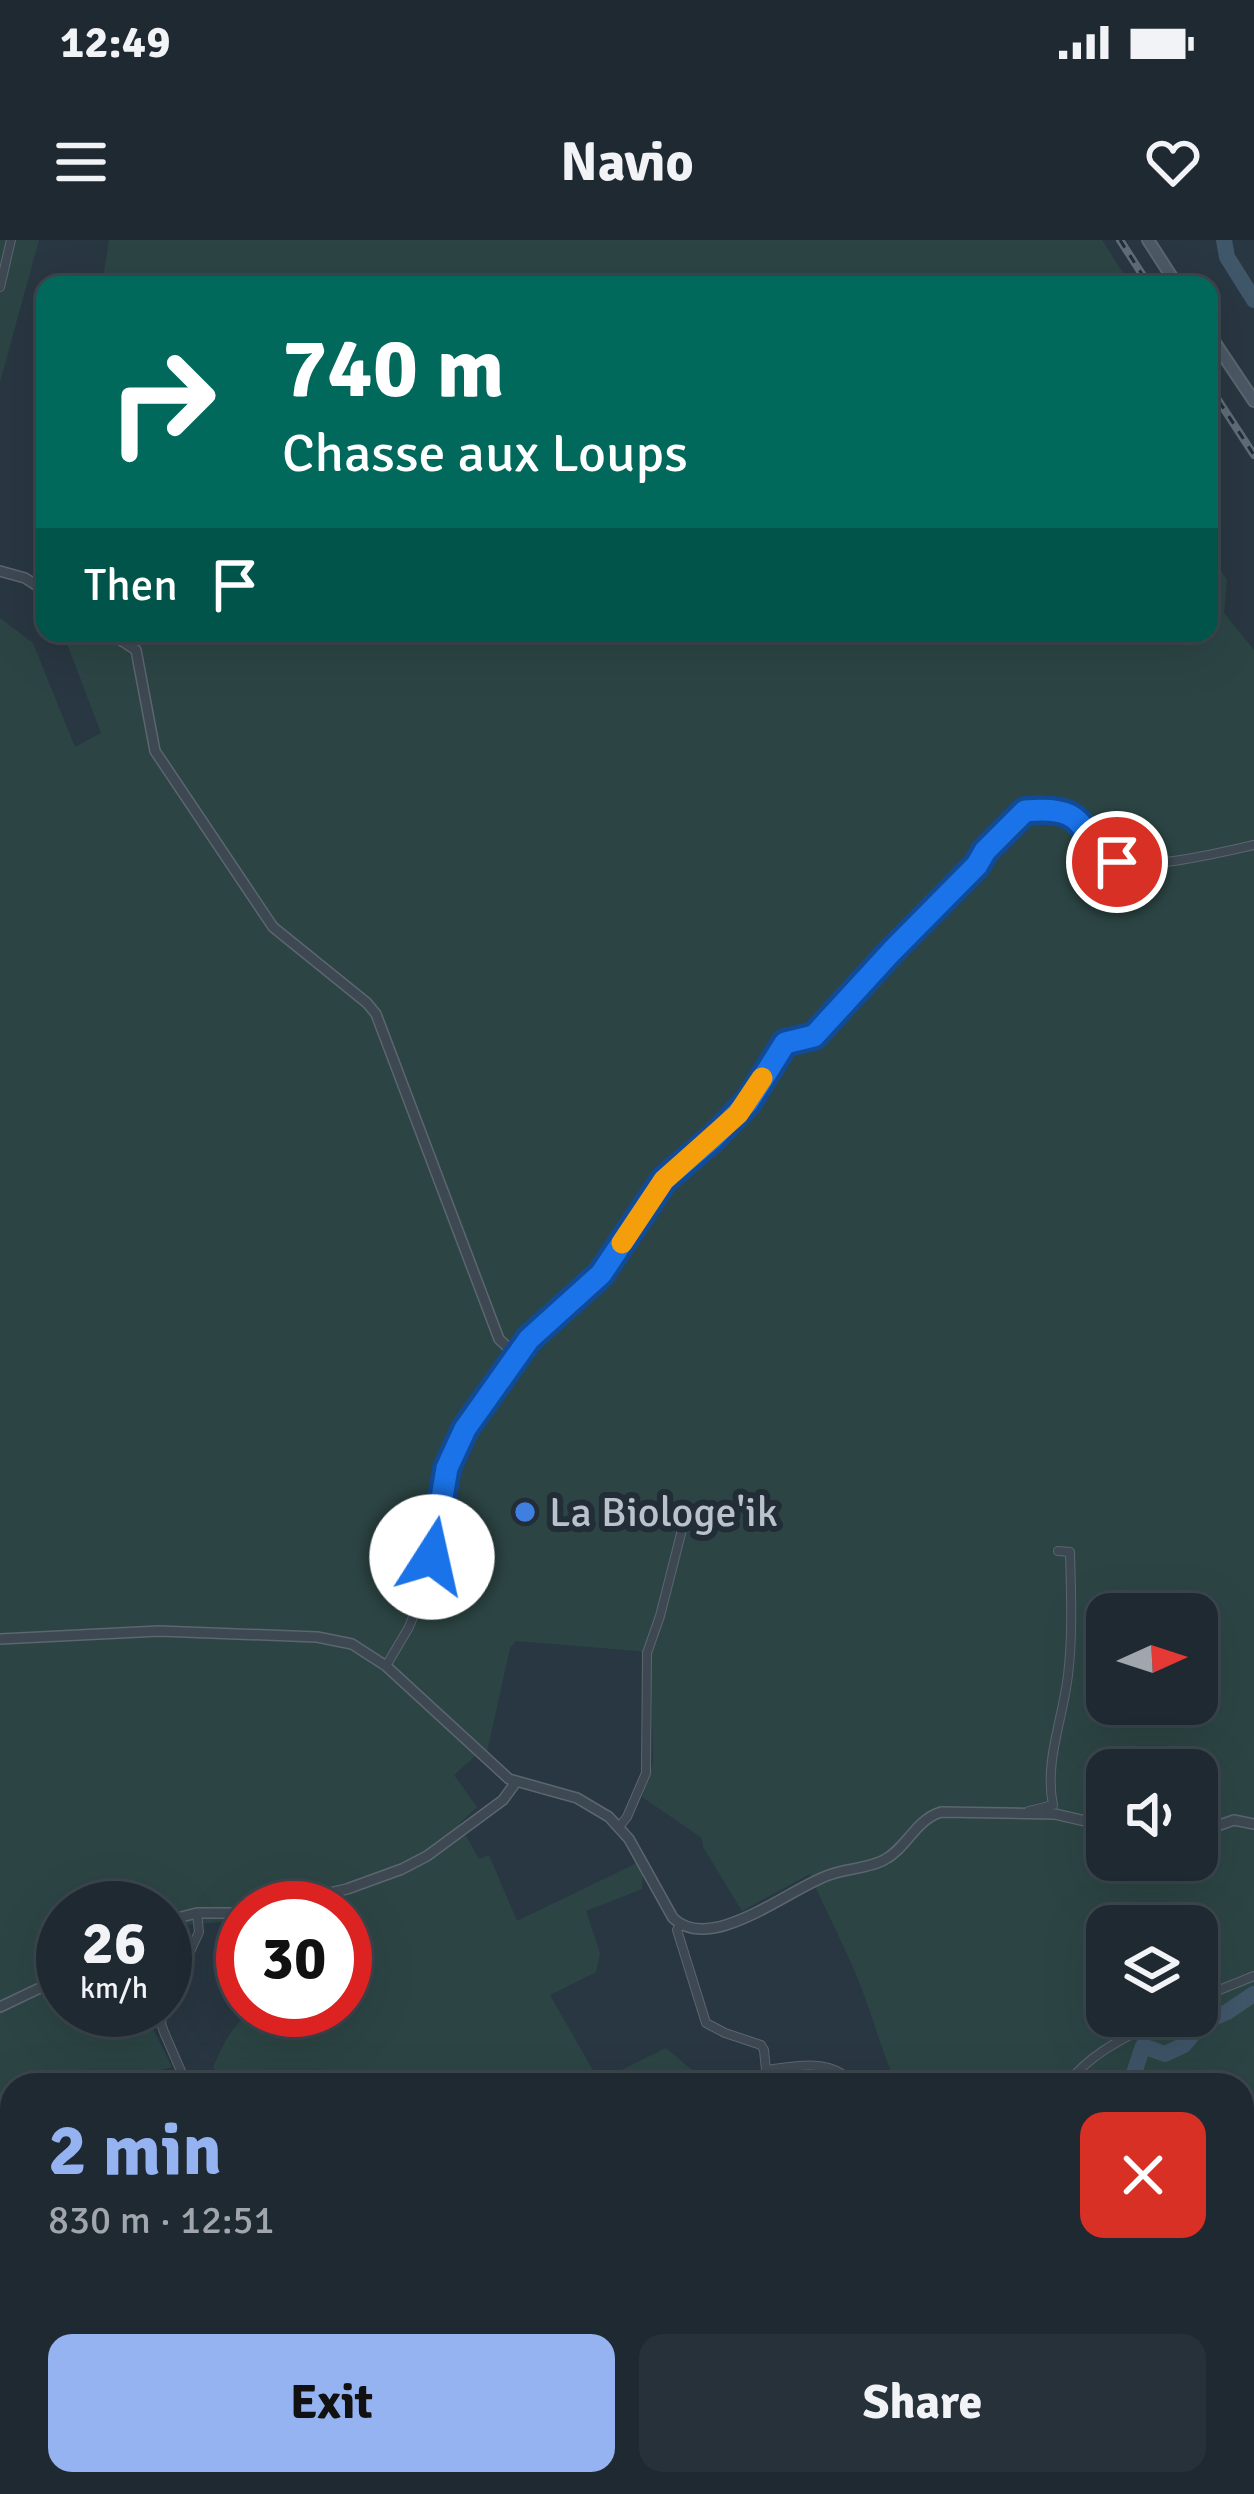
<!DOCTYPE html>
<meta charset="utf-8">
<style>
body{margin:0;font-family:Signika,sans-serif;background:#27313a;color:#f1f3f6;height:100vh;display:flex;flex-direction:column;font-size:45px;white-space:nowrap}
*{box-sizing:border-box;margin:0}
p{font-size:39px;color:#a1a6ac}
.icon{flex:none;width:66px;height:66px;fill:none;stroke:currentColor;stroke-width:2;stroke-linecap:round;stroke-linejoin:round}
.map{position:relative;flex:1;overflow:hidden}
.side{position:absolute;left:0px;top:1833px;width:1254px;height:423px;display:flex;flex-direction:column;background:#1f2932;border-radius:36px 36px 0 0;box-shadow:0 12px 48px #0002,0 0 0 3px #3c454d}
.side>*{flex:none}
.hud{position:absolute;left:36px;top:36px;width:1182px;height:366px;border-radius:24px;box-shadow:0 12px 48px #0002,0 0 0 3px #3c454d;background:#00695c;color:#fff;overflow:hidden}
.needle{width:78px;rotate:87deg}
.fabs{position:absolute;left:1086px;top:1353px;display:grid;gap:24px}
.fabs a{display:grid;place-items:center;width:132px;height:132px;border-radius:24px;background:#1f2932;box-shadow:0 12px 48px #0002,0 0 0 3px #3c454d;font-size:60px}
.speed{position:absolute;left:36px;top:1641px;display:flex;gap:24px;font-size:60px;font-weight:700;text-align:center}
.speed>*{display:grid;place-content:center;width:156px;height:156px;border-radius:50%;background:#1f2932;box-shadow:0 12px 48px #0002,0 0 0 3px #3c454d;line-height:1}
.speed small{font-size:30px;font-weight:400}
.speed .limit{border:18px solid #d22;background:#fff;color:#111}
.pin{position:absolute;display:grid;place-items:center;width:102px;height:102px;color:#fff;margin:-51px;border:6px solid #fff;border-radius:50%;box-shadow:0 3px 12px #0007}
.me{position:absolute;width:132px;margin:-66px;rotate:10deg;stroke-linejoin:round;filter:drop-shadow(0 0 9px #0008)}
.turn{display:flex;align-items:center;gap:42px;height:252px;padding:0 48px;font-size:54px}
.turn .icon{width:156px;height:156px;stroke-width:2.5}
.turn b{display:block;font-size:84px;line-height:102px}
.then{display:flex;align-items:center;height:114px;padding:0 48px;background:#0003;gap:24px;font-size:45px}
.round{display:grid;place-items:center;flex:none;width:126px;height:126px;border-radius:24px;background:#27313a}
.headline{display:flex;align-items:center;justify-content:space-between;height:204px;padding:0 48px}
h1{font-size:72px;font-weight:800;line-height:90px;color:#95b2f1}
.cta{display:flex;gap:24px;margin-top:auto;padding:24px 48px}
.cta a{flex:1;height:138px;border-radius:24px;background:#95b2f1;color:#111;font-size:48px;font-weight:800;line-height:138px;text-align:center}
.cta a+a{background:#27313a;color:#f1f3f6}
.status{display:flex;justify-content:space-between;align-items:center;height:84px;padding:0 60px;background:#1f2932;direction:ltr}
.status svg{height:33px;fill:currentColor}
header{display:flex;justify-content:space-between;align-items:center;height:156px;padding:0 48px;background:#1f2932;font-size:54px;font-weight:800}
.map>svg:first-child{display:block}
.green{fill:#2c4544;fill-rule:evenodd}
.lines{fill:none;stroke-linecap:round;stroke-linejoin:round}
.river{stroke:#40576a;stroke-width:16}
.minor-casing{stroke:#5b666f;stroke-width:10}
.tertiary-casing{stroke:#5b666f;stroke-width:12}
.secondary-casing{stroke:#5b666f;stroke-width:14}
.minor{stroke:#3d4852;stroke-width:8}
.tertiary{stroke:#3d4852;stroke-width:9}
.secondary{stroke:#4b5865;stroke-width:10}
.rail-casing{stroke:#5f6d79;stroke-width:8}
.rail{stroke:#222d37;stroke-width:3;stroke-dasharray:9;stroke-linecap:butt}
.route-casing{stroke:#114b97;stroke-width:30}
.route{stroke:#1a73e8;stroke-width:21}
.slow{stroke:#f59e0b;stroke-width:21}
.shop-dot{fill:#3f7fe0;stroke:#222d37;stroke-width:4.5}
.labels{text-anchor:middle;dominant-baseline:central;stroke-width:12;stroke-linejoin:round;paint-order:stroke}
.poi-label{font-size:42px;fill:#bac3cc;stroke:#222d37;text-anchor:start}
</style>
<div class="status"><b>12:49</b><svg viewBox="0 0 49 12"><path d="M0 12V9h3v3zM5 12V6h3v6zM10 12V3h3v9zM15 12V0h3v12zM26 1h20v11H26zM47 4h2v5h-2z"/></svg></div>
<header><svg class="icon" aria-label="menu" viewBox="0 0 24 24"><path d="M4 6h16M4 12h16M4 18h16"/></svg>Navio<svg class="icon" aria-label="heart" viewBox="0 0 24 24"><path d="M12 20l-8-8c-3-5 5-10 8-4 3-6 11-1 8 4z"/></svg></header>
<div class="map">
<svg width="1254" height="2254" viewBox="0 0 1254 2254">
<rect width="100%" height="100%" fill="#293742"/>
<g class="green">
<polygon points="0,0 39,0 0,142"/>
<polygon points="109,0 1102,0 1131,45 102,45"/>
<path d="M1209 312 1227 340 1224 373 1254 410V2254H1116L1108 2244H1242V1845H897C882 1813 874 1780 861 1747 846 1708 826 1672 810 1634L742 1671 703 1607 702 1598 642 1557 653 1523 651 1417 639 1411 516 1401 510 1408 487 1512 475 1516 454 1535 477 1567 459 1584 479 1619 489 1615 517 1681 637 1623 643 1634 642 1649 586 1671 600 1713 596 1732 550 1755 599 1841 666 1808 698 1835 696 1845H228L213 1827C222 1808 231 1784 251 1773 264 1766 326 1770 345 1770V1668H243V1680L184 1685 165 1691V1668H63V1770H149L153 1776V1789L172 1827 133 1838 118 1845H12V2244H50L0 2249V378L33 403 75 507 101 493 63 393H1209ZM1107 1374H1197V1464H1107ZM1107 1530H1197V1620H1107ZM1107 1686H1197V1776H1107Z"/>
<polygon points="446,2244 1027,2244 1022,2251 1026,2254 450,2254"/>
</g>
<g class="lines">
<g class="river">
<polyline points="1224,0 1227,17 1254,60"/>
<polyline points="1118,1845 1133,1836 1143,1806 1165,1814 1184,1805 1202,1783 1227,1772 1254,1754"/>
<polyline points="974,2254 974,2244"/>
</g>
<g class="minor-casing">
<g id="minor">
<polyline points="0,47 11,0"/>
<path d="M386 1426 409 1387 427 1342 447 1228 465 1189 529 1099 601 1034 665 940 713 899 748 862 785 803 815 797 892 711 977 625 985 611 1025 571C1065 566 1074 572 1095 603 1100 610 1107 619 1116 622 1144 631 1223 612 1254 605"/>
<path d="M1029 1571 1053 1565C1044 1522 1063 1479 1068 1435 1073 1394 1071 1353 1070 1312L1058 1311"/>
<polyline points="619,1587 627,1577 646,1533 647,1413 660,1376 687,1270"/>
<path d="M680 1685 677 1690 706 1783 725 1793 761 1805 764 1810 766 1830C791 1827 821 1820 842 1834"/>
<polyline points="1197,1759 1254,1736"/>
<polyline points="165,1766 199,1692 197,1673"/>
<polyline points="164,1770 161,1783 164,1792 187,1845"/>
<polyline points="766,1830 768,1845"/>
<path d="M1066 1845C1092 1811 1129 1796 1166 1776"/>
<polyline points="192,2244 192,2254"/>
<polyline points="548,2254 568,2244"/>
</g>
</g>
<g class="tertiary-casing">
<g id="tertiary">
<polyline points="0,331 25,338 45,351"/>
<polyline points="110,393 136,410 155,511 273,687 367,763 376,774 499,1099 517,1116"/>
<path d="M0 1399 159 1391 317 1397 352 1404 386 1426 509 1539 577 1558 609 1577 629 1599 673 1678C711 1715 790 1648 829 1635 847 1628 867 1629 884 1620 907 1608 915 1580 941 1572L1055 1574 1107 1586"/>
<polyline points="1197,1593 1234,1580 1254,1584"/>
<polyline points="265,1668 347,1649 402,1629 427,1616 503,1560 516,1542"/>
<polyline points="165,1681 197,1673 243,1673"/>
<polyline points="0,1767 63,1737"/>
</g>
</g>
<g class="secondary-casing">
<g id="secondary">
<polyline points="1148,0 1177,45"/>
<polyline points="1209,94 1254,161"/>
</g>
</g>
<use href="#minor" class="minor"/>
<use href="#tertiary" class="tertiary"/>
<use href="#secondary" class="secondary"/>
<g class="rail-casing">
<g id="rail">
<polyline points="1120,0 1149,45"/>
<polyline points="1209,146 1254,215"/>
</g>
</g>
<use href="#rail" class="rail"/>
</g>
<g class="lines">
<g class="route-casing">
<path id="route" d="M432 1317 447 1228 465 1189 529 1099 601 1034 664 940 713 898 748 862 785 803 814 796 892 711 977 625 985 611 1025 571C1096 564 1073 598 1117 622"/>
</g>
<use href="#route" class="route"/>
<polyline class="slow" points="622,1003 664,940 738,874 762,838"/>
</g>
<circle class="shop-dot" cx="525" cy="1272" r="12"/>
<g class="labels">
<g class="poi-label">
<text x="549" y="1272">La Biologe'ik</text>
</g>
</g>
</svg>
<div class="fabs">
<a><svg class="needle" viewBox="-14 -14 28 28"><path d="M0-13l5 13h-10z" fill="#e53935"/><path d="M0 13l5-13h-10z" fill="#a1a6ac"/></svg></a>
<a><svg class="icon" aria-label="sound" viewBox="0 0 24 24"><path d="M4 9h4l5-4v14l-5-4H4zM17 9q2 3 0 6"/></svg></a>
<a><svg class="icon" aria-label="layers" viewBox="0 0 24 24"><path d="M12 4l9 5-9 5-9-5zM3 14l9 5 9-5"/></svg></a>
</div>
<div class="speed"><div>26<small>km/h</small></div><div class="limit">30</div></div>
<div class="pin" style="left:1117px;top:622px;background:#d93025"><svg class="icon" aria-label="arrive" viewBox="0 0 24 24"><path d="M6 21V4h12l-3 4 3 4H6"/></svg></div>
<svg class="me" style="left:432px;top:1317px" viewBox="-20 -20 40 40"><circle r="19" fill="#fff"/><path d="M0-13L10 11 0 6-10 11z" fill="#1a73e8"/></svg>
<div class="hud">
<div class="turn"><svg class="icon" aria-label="right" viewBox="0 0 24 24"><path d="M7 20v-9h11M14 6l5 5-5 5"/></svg><div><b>740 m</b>Chasse aux Loups</div></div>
<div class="then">Then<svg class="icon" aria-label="arrive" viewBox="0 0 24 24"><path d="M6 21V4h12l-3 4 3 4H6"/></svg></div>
</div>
<section class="side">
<div class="headline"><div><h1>2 min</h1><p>830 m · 12:51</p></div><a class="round" style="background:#d93025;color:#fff"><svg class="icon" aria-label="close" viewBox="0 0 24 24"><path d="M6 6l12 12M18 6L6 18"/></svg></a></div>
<div class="cta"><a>Exit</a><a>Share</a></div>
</section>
</div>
